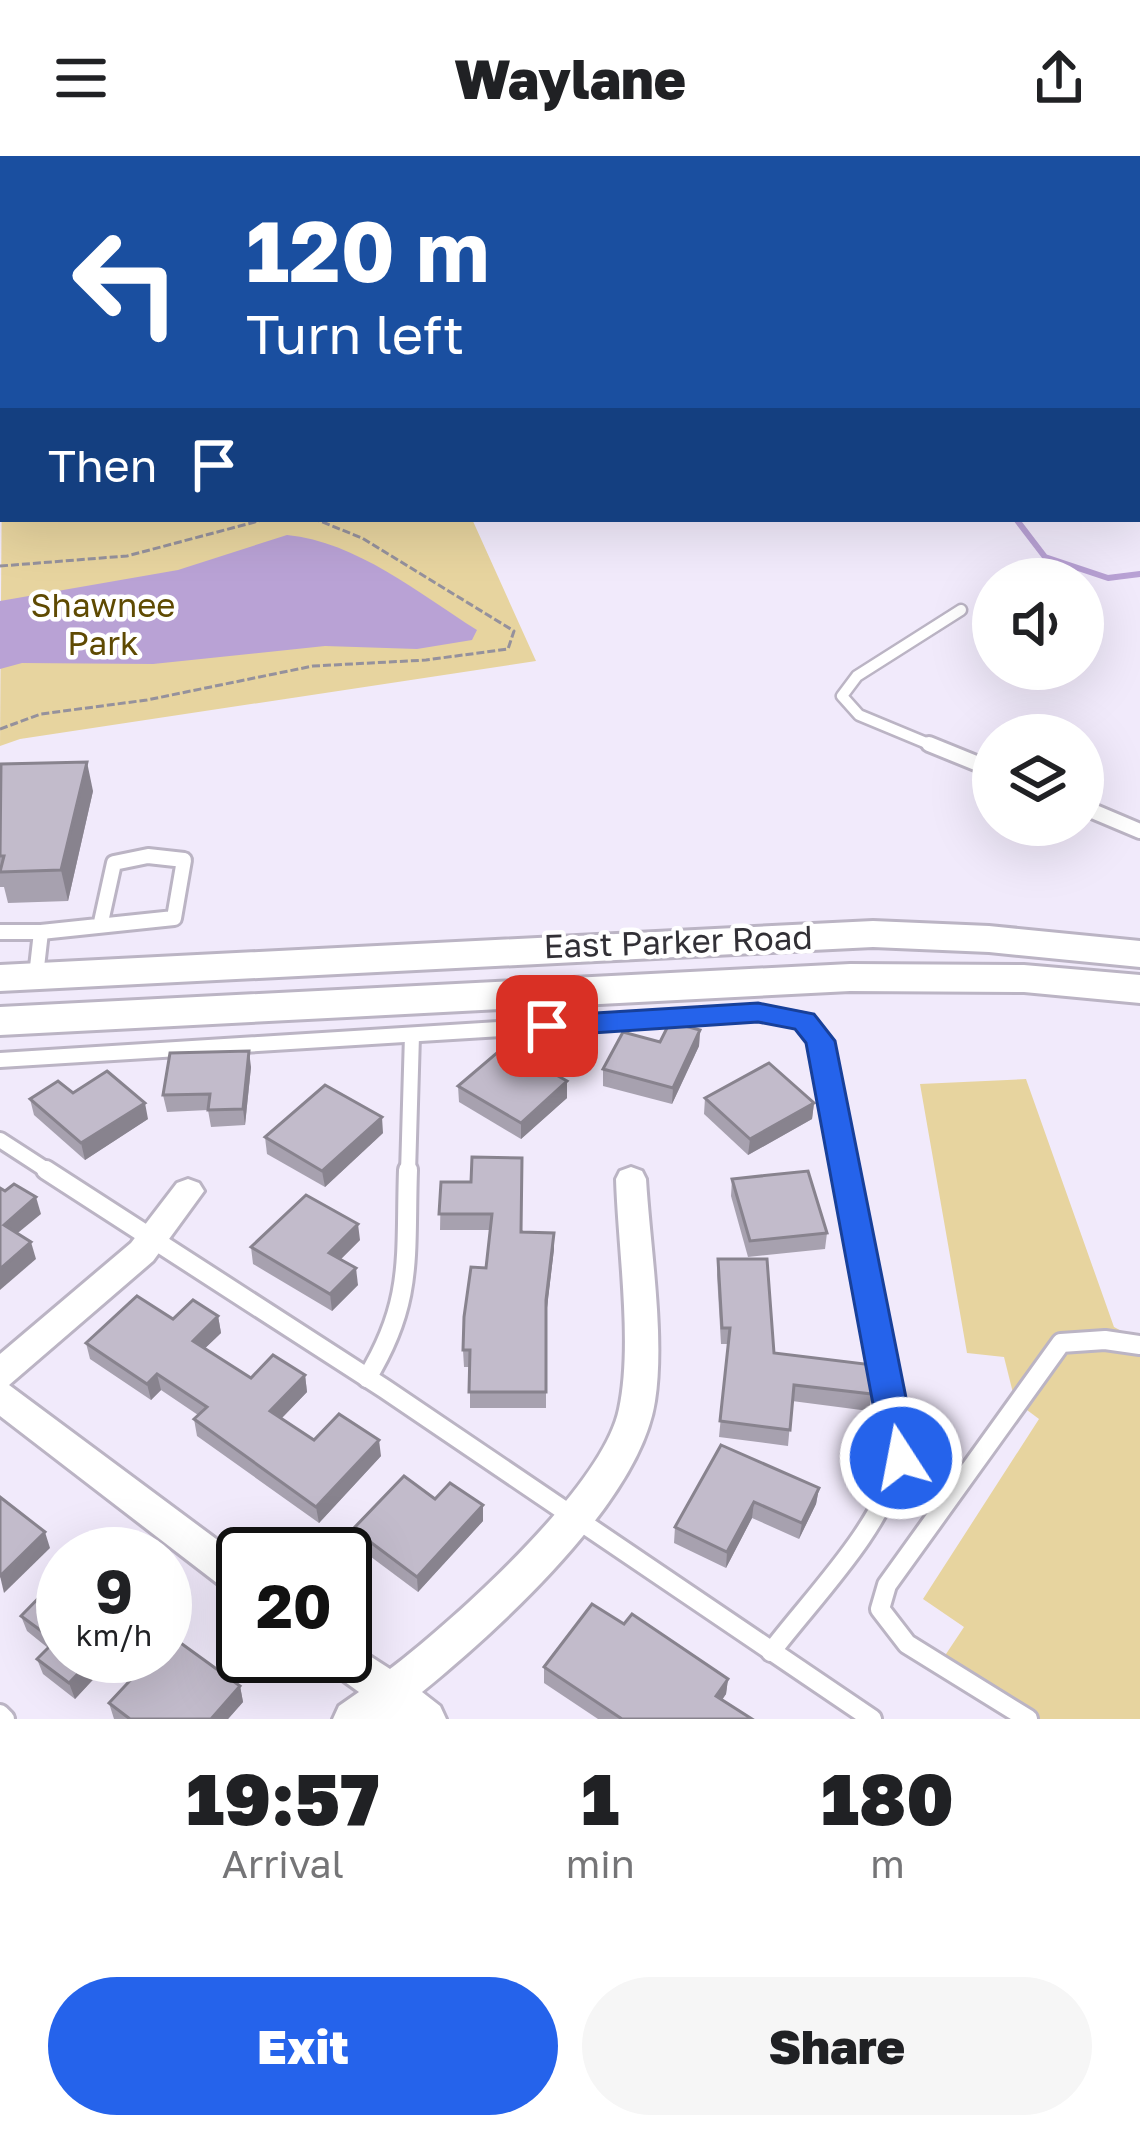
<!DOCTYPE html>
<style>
body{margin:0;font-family:"Golos Text",sans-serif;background:#f6f6f6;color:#202124;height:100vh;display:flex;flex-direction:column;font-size:45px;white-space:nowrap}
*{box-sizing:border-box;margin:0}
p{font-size:39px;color:#757577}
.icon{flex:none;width:66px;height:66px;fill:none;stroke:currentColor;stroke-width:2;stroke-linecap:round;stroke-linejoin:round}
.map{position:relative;height:1563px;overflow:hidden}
.panel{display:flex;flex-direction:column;background:#fff;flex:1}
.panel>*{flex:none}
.banner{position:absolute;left:0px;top:0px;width:1140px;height:366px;box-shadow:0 12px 48px #0002;background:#1a4fa0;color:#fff;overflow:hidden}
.controls{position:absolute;left:972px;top:402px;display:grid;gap:24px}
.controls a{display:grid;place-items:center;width:132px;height:132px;border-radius:50%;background:#fff;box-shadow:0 12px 48px #0002;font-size:60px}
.speed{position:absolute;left:36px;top:1371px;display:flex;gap:24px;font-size:60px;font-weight:700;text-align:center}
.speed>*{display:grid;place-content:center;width:156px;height:156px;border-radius:50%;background:#fff;box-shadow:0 12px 48px #0002;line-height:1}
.speed small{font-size:30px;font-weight:400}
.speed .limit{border:6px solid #111;border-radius:18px;background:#fff;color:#111}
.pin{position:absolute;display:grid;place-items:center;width:102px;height:102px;color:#fff;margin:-51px;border-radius:24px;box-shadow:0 6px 18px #0006}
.me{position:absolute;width:132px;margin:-66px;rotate:349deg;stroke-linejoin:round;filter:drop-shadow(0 0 9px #0008)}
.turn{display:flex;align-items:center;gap:42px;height:252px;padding:0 48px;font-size:54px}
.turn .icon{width:156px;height:156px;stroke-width:2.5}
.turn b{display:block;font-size:84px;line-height:102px}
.then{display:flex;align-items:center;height:114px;padding:0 48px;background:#0003;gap:24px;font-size:45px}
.eta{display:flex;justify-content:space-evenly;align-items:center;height:204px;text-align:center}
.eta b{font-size:72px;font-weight:800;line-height:84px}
.cta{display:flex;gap:24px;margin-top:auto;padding:24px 48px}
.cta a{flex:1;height:138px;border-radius:72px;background:#2563eb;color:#fff;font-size:48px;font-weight:800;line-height:138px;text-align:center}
.cta a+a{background:#f6f6f6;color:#202124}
header{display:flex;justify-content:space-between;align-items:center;height:156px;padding:0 48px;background:#fff;font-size:54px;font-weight:800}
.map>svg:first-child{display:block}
.green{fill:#e7d49f}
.water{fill:#b9a2d5}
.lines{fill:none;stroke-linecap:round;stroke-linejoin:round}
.stream-far1{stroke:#b9a2d5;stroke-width:4.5}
.stream{stroke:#b9a2d5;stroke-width:6}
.lane-far2-casing{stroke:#bbb4c4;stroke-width:15}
.lane-far1-casing{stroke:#bbb4c4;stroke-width:20}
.lane-casing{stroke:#bbb4c4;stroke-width:24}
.street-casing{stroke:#bbb4c4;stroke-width:6}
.secondary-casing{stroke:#bbb4c4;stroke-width:6}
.path{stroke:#95919c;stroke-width:3;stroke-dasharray:8 3;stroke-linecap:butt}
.lane-far2{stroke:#fff;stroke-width:10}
.lane-far1{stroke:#fff;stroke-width:14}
.lane{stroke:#fff;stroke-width:18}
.street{fill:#fff;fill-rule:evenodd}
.secondary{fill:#fff;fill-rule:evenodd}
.wall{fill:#a7a1af}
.shaded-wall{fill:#88838e}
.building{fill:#c2bbcb;stroke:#88838e;stroke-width:3}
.route{fill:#2563eb;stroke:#184099;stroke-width:3}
.labels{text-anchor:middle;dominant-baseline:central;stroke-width:9;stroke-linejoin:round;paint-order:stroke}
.park-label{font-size:33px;fill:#5f4a02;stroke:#fff}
.street-label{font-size:33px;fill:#323036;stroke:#fff}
</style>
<header><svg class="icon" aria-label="menu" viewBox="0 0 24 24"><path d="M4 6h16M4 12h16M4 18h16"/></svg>Waylane<svg class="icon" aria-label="share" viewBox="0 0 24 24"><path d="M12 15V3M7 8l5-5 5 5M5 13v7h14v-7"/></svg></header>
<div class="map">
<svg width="1140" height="1563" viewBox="0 0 1140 1563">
<rect width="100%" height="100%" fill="#f1eafb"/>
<g class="green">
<polygon points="3,163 3,363 472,363 536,505 20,583 0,590"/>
<polygon points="1026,923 1114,1171 1140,1185 1140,1563 1021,1563 940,1507 964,1471 923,1443 1039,1263 1015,1245 1004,1201 967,1197 920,928"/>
</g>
<path class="water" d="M287 379C357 386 418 437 477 474L472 484 417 493 325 490 153 508 22 507 0 513V445L178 414Z"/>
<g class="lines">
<g class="stream-far1">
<polyline points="109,3 115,0"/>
<polyline points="197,3 221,3"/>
</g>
<polyline class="stream" points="1016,363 1045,401 1108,422 1140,418"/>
<g class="lane-far2-casing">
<polyline id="lane-far2" points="936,591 859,559 842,540 857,520 961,454"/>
</g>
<g class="lane-far1-casing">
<g id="lane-far1">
<polyline points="929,588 993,614"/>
<polyline points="1083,651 1140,675"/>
<polyline points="0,776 41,776 36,820"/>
<polyline points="41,776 174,762 184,704 148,700 114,707 101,766"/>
<polyline points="0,904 758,857 804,865 820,885 846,1017"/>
<polyline points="0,984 51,1017"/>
<polyline points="408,1017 412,879"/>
</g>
</g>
<g class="lane-casing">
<g id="lane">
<polyline points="46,1014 385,1233 872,1563"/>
<path d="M367 1222C414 1145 405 1100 408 1014"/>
<path d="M771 1496C817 1436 879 1376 901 1302L845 1014"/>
<polyline points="0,1558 5,1563"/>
<polyline points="1028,1563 907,1488 880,1453 887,1429 1061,1187 1105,1184 1140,1189"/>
</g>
</g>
<g class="street-casing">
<g id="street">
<polygon points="3,156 3,171 0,172 0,157"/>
<path d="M631 1011 642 1015 646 1023C650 1090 665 1181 655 1245 640 1346 499 1473 422 1536L440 1550 446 1563H333L339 1550 359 1536 327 1513 322 1500H345V1484L390 1513C454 1464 603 1331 619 1253 633 1189 618 1091 616 1023L620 1015Z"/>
<polygon points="188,1023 199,1027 204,1035 153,1105 9,1229 243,1403 243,1442 230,1437 0,1260 0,1198 131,1087 177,1027"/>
</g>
</g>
<g class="secondary-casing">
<g id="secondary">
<polygon points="873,765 989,770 1140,785 1140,811 989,796 873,791 0,835 0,809"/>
<polygon points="850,808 1024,809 1140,819 1140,847 1024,836 850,835 0,879 0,851"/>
</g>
</g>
<g class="path">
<polyline points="0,410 127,400 266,363"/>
<polyline points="0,573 41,558 147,544 313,510 426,504 508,493 514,475 362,382 315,363"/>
</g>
<use href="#lane-far2" class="lane-far2"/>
<use href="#lane-far1" class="lane-far1"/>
<use href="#lane" class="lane"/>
<use href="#street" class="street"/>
<use href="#secondary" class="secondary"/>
</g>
<g class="wall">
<polygon points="0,612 93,635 68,745 8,747 4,731 0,731"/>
<polygon points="700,874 699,890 672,948 603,930 603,913 660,886"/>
<polygon points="251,911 245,969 211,971 208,954 167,956 163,939"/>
<polygon points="458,930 567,942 521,983 459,946"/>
<polygon points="705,942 814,947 812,963 748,999 704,958"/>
<polygon points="30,943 148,963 85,1004 34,959"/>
<polygon points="383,977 325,1031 267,998 265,981"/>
<polygon points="732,1023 827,1077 825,1093 748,1101 731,1040"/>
<polygon points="441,1026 554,1093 546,1160 546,1252 470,1252 470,1211 464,1211 463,1194 486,1112 490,1074 440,1074"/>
<polygon points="360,1084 340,1104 358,1129 332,1155 253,1108 251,1091"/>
<polygon points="718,1103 774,1197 872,1238 869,1255 792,1245 788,1290 719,1281 728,1188 721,1188 717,1119"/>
<polygon points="218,1160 221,1177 205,1192 251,1222 305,1219 307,1236 282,1262 314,1284 381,1300 319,1367 197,1280 194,1263 198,1259 161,1234 151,1244 90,1203 86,1187 173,1163"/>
<polygon points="721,1289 819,1332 816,1348 799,1383 752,1362 726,1412 674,1387 675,1371"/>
<polygon points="435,1343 483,1349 483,1365 418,1436 355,1389 353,1373"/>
<polygon points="63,1417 63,1500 115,1500 75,1543 43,1518 37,1503 48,1492 27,1475 21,1460"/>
<polygon points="624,1468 728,1523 726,1538 722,1544 752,1563 598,1563 544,1527 544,1511"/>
<polygon points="240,1530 243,1546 228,1563 114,1563 109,1547"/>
</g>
<g class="shaded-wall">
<polygon points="87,606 93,635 68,745 61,714"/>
<polygon points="700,874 699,890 672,948 673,932"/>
<polygon points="249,895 251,911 245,969 243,953"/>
<polygon points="567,925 567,942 521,983 521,967"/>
<polygon points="145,947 148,963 85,1004 81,987"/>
<polygon points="814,947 812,963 748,999 750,983"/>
<polygon points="382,961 383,977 325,1031 322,1015"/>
<polygon points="36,1041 41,1058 8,1085 4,1069"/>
<polygon points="358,1068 360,1084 331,1113 329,1097"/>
<polygon points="554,1077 554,1093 546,1160 546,1252 546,1144"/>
<polygon points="31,1086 36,1103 0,1134 0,1113"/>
<polygon points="356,1112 358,1129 332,1155 330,1138"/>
<polygon points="218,1160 221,1177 196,1201 193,1185"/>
<polygon points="157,1218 161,1234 151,1244 147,1228"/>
<polygon points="305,1219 307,1236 273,1271 270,1255"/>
<polygon points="379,1284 381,1300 319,1367 316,1351"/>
<polygon points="819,1332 816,1348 799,1383 802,1367"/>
<polygon points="754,1346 752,1362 726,1412 727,1396"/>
<polygon points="483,1349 483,1365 418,1436 417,1421"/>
<polygon points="45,1376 50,1392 4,1437 0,1420"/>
<polygon points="95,1500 115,1500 75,1543 69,1527"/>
<polygon points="728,1523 726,1538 714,1555 716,1540"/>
<polygon points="240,1530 243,1546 228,1563 211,1563"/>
</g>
<g class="building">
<polygon points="87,606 61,714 0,716 4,700 0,700 1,608"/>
<polygon points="670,866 700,874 673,932 603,913 623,876 660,886"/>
<polygon points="505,890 567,925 521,967 458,930"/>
<polygon points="249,895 243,953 208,954 210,938 163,939 170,897"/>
<polygon points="769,907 814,947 750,983 705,942"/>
<polygon points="107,915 145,947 81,987 30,943 58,925 73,937"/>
<polygon points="325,929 382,961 322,1015 265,981"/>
<polygon points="472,1001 522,1002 521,1076 554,1077 546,1144 546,1236 469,1236 470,1194 463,1194 464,1161 471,1111 486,1112 492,1058 439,1058 441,1026 471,1026"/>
<polygon points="808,1015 827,1077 750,1085 732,1023"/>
<polygon points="14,1028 36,1041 4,1069 31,1086 0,1113 0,1032 5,1035"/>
<polygon points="306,1039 358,1068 329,1097 356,1112 330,1138 251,1091"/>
<polygon points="718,1103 767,1103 774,1197 873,1209 872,1238 794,1229 790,1274 720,1265 730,1172 722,1172"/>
<polygon points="137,1140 173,1163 193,1144 218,1160 193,1185 251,1222 273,1199 305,1219 270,1255 314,1284 339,1258 379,1284 316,1351 194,1263 207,1251 157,1218 147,1228 86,1187"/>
<polygon points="721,1289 819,1332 802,1367 754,1346 727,1396 675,1371"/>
<polygon points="404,1320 435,1343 450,1327 483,1349 417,1421 353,1373"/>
<polygon points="0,1341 45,1376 0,1420"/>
<polygon points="63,1417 63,1500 95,1500 69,1527 37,1503 55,1485 21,1460"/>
<polygon points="592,1448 624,1468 632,1458 728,1523 716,1540 752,1563 622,1563 544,1511"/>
<polygon points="171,1480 240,1530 211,1563 130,1563 109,1547 153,1500 165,1500 165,1487"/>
</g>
<polygon class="route" points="758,847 814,858 835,885 918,1302 913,1313 901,1317 888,1313 883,1302 806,887 795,873 758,866 547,880 533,870 547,860"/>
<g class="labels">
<g class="park-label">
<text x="103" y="448">Shawnee<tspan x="103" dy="38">Park</tspan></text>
</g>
<g class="street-label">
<text transform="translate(678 785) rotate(-2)">East Parker Road</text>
</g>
</g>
</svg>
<div class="controls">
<a><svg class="icon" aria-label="sound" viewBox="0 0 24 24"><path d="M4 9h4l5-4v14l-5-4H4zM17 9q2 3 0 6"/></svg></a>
<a><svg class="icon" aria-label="layers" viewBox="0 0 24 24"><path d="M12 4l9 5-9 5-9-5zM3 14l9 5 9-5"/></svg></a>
</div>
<div class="speed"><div>9<small>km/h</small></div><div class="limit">20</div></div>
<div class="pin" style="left:547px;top:870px;background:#d93025"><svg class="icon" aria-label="arrive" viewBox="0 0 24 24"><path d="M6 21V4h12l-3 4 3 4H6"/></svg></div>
<svg class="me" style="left:901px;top:1302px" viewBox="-20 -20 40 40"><circle r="17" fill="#2563eb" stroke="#fff" stroke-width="3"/><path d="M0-11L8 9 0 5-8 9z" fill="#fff"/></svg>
<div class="banner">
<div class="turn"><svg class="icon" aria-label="left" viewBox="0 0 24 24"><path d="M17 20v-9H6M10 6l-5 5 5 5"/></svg><div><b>120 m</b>Turn left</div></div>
<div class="then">Then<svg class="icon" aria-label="arrive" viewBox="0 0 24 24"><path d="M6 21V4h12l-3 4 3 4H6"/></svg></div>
</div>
</div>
<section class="panel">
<div class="eta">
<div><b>19:57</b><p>Arrival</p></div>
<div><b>1</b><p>min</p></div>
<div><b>180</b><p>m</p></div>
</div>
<div class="cta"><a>Exit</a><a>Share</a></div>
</section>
